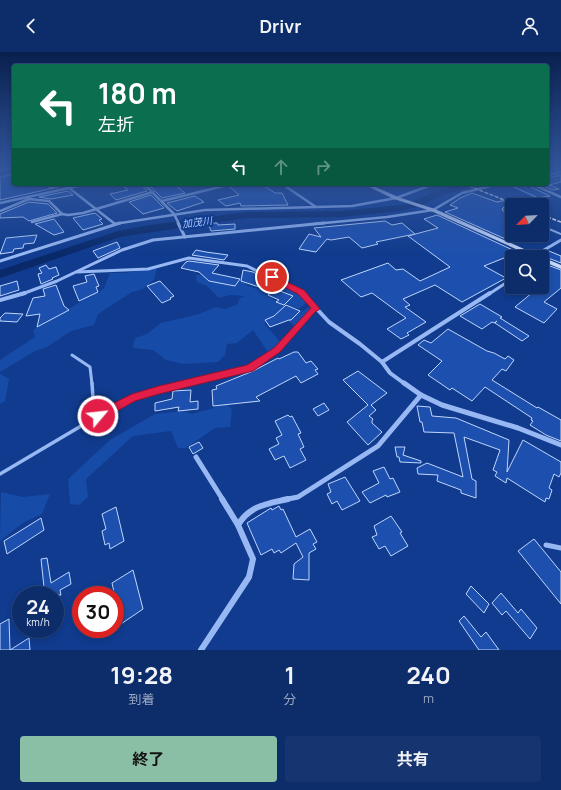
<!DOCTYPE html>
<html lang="ja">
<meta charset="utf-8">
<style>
body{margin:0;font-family:Manrope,"Noto Sans JP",sans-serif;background:#153470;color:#f1f3f6;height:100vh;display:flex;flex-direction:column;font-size:15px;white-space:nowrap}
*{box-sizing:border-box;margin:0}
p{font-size:13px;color:#9aa7c1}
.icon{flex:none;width:22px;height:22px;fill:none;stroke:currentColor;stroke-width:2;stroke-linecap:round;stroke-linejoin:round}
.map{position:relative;height:598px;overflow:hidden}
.side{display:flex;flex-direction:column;background:#0c2c6a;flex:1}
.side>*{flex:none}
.guide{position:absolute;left:12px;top:12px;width:537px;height:122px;border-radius:4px;box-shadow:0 2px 6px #0003,0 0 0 1px #2c487e;background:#0b6e4f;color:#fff;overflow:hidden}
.needle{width:26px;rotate:245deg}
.fabs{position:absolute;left:505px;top:146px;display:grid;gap:8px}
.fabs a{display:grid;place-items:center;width:44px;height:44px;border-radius:4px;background:#0c2c6a;box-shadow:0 2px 6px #0003,0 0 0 1px #2c487e;font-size:20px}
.speed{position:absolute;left:12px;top:534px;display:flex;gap:8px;font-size:20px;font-weight:700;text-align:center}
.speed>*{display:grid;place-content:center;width:52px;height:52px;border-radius:50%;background:#0c2c6a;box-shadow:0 2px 6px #0003,0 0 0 1px #2c487e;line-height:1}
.speed small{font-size:10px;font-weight:400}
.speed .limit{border:6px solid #d22;background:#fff;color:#111}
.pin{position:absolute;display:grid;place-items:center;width:34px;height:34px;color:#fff;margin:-17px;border:2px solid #fff;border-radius:50%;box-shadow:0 1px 4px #0007}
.me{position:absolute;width:44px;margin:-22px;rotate:62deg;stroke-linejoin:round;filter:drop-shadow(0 0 3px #0008)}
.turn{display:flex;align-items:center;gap:14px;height:84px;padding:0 20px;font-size:18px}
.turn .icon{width:52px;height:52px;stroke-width:2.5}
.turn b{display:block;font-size:28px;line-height:34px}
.lanes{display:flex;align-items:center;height:38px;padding:0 20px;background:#0003;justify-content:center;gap:20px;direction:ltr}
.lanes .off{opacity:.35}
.eta{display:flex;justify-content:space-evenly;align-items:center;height:68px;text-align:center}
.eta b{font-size:24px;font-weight:700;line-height:28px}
.button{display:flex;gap:8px;margin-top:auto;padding:8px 20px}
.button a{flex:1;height:46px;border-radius:4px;background:#8abfa5;color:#111;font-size:16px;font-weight:700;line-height:46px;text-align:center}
.button a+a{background:#153470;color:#f1f3f6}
header{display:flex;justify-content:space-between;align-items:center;height:52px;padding:0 20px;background:#0c2c6a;font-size:18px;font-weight:700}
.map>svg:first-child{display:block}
.green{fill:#174ba8}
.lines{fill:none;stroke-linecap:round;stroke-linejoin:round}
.river{fill:#092969;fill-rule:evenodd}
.building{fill:#1d50ae;stroke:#bfd6fd}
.service-far4{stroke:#98b8f3;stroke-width:1.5}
.service-far3{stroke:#98b8f3;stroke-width:2}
.service-far2{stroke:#98b8f3;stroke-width:3}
.service-far1{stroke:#98b8f3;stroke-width:3.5}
.service{stroke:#98b8f3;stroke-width:5}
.minor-far4{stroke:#98b8f3;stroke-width:2.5}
.minor-far3{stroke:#98b8f3;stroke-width:3}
.minor-far2{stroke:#98b8f3;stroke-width:4}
.minor-far1{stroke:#98b8f3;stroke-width:5}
.minor{stroke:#98b8f3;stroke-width:6}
.secondary{fill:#c7d9fd;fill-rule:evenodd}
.rail{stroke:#fff;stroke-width:1.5;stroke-dasharray:4 1.5;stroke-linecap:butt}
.route{fill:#e11d48;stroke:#92132f}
.labels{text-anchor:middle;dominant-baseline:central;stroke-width:4;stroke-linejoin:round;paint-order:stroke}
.far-water-label{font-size:10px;font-style:italic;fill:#a4c3fa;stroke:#103b8e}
</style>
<header><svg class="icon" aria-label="back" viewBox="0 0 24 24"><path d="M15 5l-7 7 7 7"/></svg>Drivr<svg class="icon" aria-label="person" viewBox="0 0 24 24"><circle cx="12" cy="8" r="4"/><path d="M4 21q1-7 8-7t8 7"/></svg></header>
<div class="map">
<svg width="561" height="598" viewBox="0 0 561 598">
<rect width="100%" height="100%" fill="#103b8e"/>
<g class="green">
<polygon points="157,216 154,228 143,237 132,240 98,262 94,273 71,279 47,295 35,299 0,320 0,308 35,285 33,278 82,249 86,242 99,241 104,236 110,221 125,221"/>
<polygon points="218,222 212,229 236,234 241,227 248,234 263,238 269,235 271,238 269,244 274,248 282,250 292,244 282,237 282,233 299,241 307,250 299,257 287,252 282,256 293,263 300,258 303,259 309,255 311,257 295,274 277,261 264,271 281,291 268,300 253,278 237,291 227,292 225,303 218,310 183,312 166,308 153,298 133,296 135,286 147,282 161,271 199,262 216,255 225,257 238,252 239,247 245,244 230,243 219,246 207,234 197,230 196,223"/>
<polygon points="0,322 9,327 5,349 0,352"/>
<polygon points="224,350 232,357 230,375 215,376 186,396 178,396 171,379 133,384 86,427 88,445 79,453 70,452 68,427 110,388 155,362 183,359 192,362 214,356"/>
<polygon points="1,440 23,445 50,442 42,462 24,470 0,489"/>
</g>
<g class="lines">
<polygon class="river" points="459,132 473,132 471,134 438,145 417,155 399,159 341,165 246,166 120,185 0,226 0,218 118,179 150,173 246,160 341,159 399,153 410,151 432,141"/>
</g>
<g class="building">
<polygon points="14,122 14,132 47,132 49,136 62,133 63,134 0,148 0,125"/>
<polygon points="561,123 561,130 549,133 559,137 553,138 539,132 547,132 547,126"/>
<polygon points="135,132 141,132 147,139 116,148 110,142 128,138 124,135"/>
<polygon points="148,132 174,132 185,141 162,146"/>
<polygon points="239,132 261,132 275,141 282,141 288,153 241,154 240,151 226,154 218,148 239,143 230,135"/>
<polygon points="507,132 529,132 531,135 550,144 538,146"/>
<polygon points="68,139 73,143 51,147 39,145"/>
<polygon points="472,141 497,150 512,147 512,158 504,155 502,157 503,159 512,162 512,186 514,186 510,189 445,160 458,156 450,153 460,146"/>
<polygon points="151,143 164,156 143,162 129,150"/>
<polygon points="195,144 204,150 177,159 167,151"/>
<polygon points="29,150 48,152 57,161 29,169 23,165 0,166 0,162"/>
<polygon points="95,161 102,167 99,168 103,172 83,178 73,166"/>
<polygon points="437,163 528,205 509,204 484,214 506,226 462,250 435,233 403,247 410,253 405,255 426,270 407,281 409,283 401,287 387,277 406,266 372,241 361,245 341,228 388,211 396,218 403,217 420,229 450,215 408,184 438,176 424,167"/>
<polygon points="54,167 64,180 54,183 35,172"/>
<polygon points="385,169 392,173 402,171 415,182 376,190 378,192 362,196 349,185 331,188 327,187 316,200 299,197 309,182 321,185 314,176"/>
<polygon points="208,171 217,171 218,173 235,172 235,177 211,179"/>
<polygon points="37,183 34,191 24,192 23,196 14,197 13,200 0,202 6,186"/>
<polygon points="117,190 120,196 98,206 93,199"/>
<polygon points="196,198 206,200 228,203 224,208 192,203"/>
<polygon points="549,199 561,204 561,211 543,204"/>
<polygon points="189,209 219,213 212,221 240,227 235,234 209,229 199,220 181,216 186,210"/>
<polygon points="542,211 561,218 561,236 544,250 557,257 544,271 515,255 539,235 542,235"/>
<polygon points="46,213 49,217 56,215 59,223 52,226 53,227 41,232 38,222 42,221 39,216"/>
<polygon points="243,218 253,220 272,230 265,237 241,229"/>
<polygon points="94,222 99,234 96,235 98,240 79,249 73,234 87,230 85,224"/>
<polygon points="17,229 19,238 0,244 0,234"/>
<polygon points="160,229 174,244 170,246 171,247 162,251 147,234"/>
<polygon points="56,233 64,254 69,258 37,275 40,262 26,264 33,246 45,244 43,237"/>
<polygon points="275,237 293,244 284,253 276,250 279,248 268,243"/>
<polygon points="480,252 502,265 500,266 529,284 522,289 495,271 497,269 494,271 492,270 482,277 460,264"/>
<polygon points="286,253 300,259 291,268 289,268 270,275 265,268 274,264"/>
<polygon points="5,261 23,262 17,270 0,269 0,266"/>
<polygon points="448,277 487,299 494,301 505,307 508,304 514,308 506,319 502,317 492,328 537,356 538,355 561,368 561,389 546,383 530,373 533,369 531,368 532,366 485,335 472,349 452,336 450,338 428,323 442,309 418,293 424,288 431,291"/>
<polygon points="294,300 298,300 306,311 311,309 318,317 315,318 318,322 301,331 296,324 256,345 260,349 213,354 212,338 217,337 216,334 253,319 278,306 279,307"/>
<polygon points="358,319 387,341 371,353 376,358 369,364 373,367 372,369 372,371 382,380 368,393 347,370 368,353 343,328"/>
<polygon points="191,338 190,350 198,349 198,357 178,359 179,355 155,359 155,351 172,347 173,339"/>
<polygon points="324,351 329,358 318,364 313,357"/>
<polygon points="417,354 430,355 432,364 456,366 509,388 507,420 523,388 561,410 561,421 559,425 554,422 549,436 552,438 549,447 546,446 545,450 507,426 506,431 495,424 497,420 493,418 500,398 464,385 472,427 476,429 476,446 461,441 461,438 437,429 438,423 418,422 417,416 427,411 463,425 454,381 424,380 422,370 420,370"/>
<polygon points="288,363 290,365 292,364 301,381 298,382 304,395 300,397 306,408 290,416 284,404 275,408 269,397 279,392 276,386 282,383 275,369"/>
<polygon points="199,390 203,396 193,402 189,395"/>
<polygon points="395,395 405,395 403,403 421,409 421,411 400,410 399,405 397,405"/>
<polygon points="384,415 390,427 393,426 400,440 387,445 386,443 370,451 362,440 379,431 373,419"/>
<polygon points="345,425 360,449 342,458 337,449 332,452 327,442 331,440 328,432"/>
<polygon points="279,454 281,458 283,457 296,485 310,477 317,490 313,492 316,497 309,501 309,528 293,527 294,512 303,505 296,491 281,501 279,498 274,501 272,497 261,503 247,471 271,456 272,458"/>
<polygon points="116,455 124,489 110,497 109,491 105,493 102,479 106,477 102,462"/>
<polygon points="391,464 402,480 400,481 408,494 391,504 385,494 379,497 372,485 377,483 374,474"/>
<polygon points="41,466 44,478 7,502 4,489"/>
<polygon points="534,487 561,520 561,552 518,499"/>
<polygon points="47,506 51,531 69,520 71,532 60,538 61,543 41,543 41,536 44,535 41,507"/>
<polygon points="133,518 143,557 121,572 112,531"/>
<polygon points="471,534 489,552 484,561 466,542"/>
<polygon points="501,541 518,561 521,557 537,576 530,587 506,559 502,563 492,551"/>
<polygon points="464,564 481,585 486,580 499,598 479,598 459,569"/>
<polygon points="9,567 10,598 29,586 30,598 0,598 0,572"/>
</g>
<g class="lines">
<polyline class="service-far4" points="504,157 512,160"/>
<polyline class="service-far3" points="542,174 561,182"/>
<polyline class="service-far2" points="72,303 90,315 92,332"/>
<polyline class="service-far1" points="0,422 98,364 93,346 92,331"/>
<polyline class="service" points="546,493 561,496"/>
<g class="minor-far4">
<polyline points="547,123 561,120"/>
<polyline points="64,132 115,172"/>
<polyline points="144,132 174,162 179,172"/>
<polyline points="282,132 316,155"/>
<polyline points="532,132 561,145"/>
<polyline points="29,147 49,149 62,162"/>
<polyline points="162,149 232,132"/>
<polyline points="0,151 87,132"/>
<polyline points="0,159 29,147 29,145"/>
<polyline points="32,170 62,162 68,163 83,161 153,140"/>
<polyline points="114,172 205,158 352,154 396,146 434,132"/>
<polyline points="314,172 387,165 433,158 462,141 499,132"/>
</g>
<g class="minor-far3">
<polyline points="178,171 185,185"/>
<polyline points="532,205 561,188"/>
<polyline points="0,209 120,171"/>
<polyline points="77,220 148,217 189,206 247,214 303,242"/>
<polyline points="22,242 57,229 122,198 153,188 324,171"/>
<polyline points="489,242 512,227"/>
</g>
<g class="minor-far2">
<polyline points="302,241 329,270 360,292 382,310 390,321 405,332"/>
<polyline points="0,248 25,241"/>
<polyline points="382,310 490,241"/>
<polyline points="184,332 249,316 277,298 312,258 316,257"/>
</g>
<g class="minor-far1">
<polyline points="404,331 421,343 442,353 518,376 561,393"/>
<polyline points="98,364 132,346 188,331"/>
<polyline points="196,405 223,448"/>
<polyline points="283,448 298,445 378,394 421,343"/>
</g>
<g class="minor">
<polyline points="222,447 238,473"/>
<path d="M201 598 249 525 253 507 238 473C250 453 267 452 288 447"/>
</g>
<g class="secondary">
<polygon points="0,118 6,118 0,120"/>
<polygon points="363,132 369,132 398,145 435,157 542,205 534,205 431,159 394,147"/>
<polygon points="542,205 561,213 561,217 542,209"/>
</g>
<g class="rail">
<polyline points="464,132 517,153"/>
<polyline points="542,163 561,170"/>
</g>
</g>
<linearGradient id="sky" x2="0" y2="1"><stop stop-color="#09204e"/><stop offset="0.58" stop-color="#31559b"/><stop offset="1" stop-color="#31559b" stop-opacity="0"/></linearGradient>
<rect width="561" height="202" fill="url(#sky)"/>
<polygon class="route" points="272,223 304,238 320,257 315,260 280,300 253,319 159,342 135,349 101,368 98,369 94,368 92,364 94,361 132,342 159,334 247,313 274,296 311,256 298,242 269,227 269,224"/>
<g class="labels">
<g class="far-water-label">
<text transform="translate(197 170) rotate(-7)">加茂川</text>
</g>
</g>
</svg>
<div class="fabs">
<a><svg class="needle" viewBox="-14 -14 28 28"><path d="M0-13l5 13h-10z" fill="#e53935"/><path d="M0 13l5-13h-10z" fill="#9aa7c1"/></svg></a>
<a><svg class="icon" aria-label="search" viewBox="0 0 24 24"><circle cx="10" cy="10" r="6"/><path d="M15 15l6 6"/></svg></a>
</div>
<div class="speed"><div>24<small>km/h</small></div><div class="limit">30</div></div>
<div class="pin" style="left:272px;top:225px;background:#d93025"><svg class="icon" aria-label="arrive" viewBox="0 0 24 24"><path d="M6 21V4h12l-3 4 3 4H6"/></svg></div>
<svg class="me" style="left:98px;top:364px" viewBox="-20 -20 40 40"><circle r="17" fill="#e11d48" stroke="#fff" stroke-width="3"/><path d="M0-11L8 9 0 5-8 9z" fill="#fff"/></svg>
<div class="guide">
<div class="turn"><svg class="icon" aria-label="left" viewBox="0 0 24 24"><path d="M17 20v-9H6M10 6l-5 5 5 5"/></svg><div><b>180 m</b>左折</div></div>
<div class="lanes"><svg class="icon" aria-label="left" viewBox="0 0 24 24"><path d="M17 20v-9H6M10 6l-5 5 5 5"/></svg><svg class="icon off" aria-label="ahead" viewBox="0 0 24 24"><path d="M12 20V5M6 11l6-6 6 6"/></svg><svg class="icon off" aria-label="right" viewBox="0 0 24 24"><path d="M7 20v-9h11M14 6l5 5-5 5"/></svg></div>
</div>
</div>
<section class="side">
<div class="eta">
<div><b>19:28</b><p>到着</p></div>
<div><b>1</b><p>分</p></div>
<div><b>240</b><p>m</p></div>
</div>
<div class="button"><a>終了</a><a>共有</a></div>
</section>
